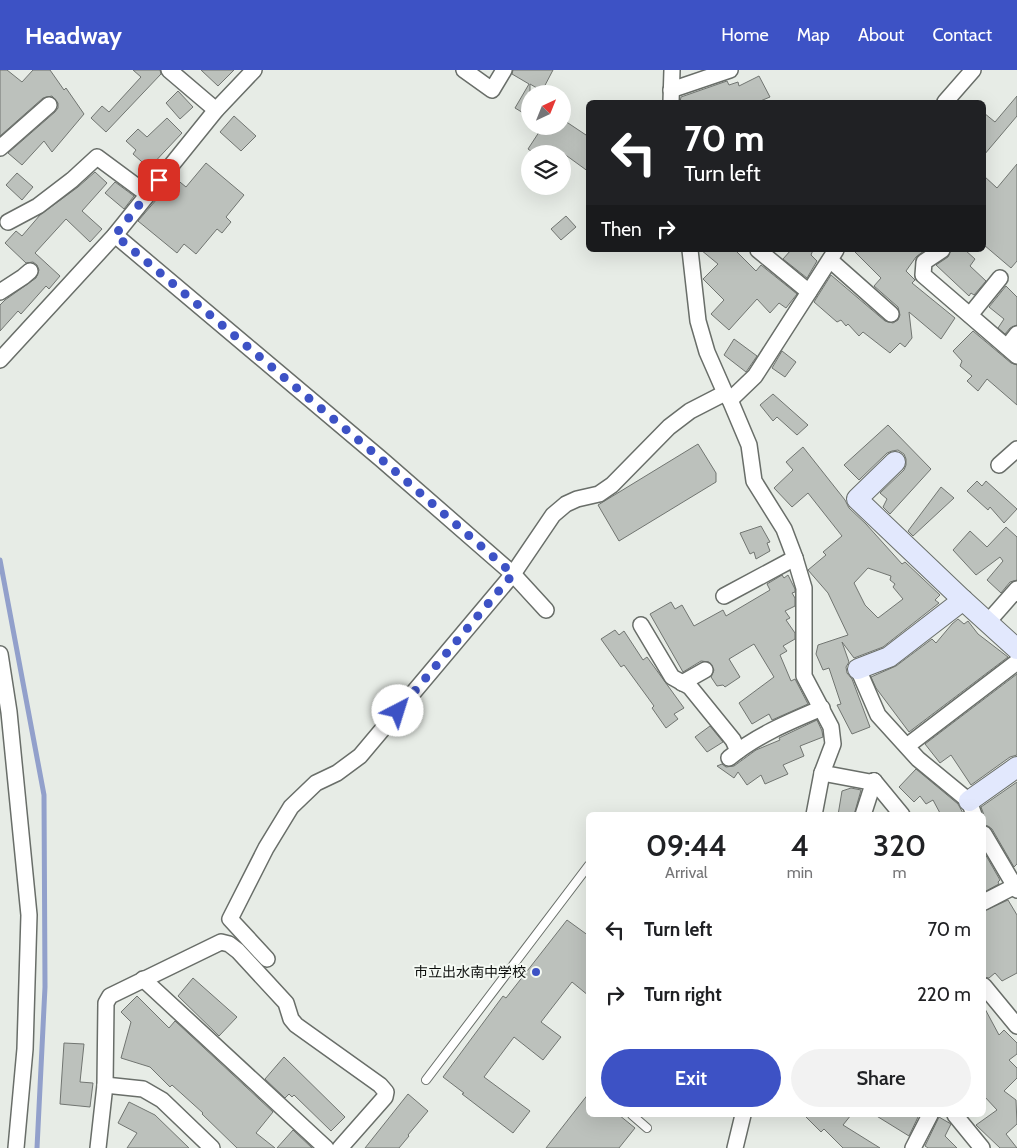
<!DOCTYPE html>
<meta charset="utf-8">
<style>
body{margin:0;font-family:Cabin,"Noto Sans JP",sans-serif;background:#f2f2f2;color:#202124;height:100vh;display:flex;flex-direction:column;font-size:19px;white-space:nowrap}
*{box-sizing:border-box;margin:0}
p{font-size:16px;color:#757577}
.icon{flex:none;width:28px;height:28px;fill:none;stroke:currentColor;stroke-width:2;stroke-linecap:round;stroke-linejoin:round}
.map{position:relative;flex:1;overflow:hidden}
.sheet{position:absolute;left:586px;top:742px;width:400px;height:305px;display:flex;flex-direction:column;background:#fff;border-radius:8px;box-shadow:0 5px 20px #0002}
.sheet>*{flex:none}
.guide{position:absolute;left:586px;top:30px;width:400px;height:152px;border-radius:8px;box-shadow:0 5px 20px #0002;background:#202124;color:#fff;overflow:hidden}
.needle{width:32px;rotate:43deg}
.tools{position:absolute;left:521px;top:15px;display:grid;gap:10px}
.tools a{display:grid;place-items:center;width:50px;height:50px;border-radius:50%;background:#fff;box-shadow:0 5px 20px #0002;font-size:25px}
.pin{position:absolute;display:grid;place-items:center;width:42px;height:42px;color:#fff;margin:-21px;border-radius:10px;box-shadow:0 2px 8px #0006}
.me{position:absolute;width:55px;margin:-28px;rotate:40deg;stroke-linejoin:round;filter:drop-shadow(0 0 4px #0008)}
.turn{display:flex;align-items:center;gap:18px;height:105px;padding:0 15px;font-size:22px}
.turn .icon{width:65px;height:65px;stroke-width:2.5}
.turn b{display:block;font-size:35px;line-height:42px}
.then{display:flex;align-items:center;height:48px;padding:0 15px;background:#0003;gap:10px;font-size:19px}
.eta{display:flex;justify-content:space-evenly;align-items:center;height:85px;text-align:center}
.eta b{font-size:30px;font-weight:600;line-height:35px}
.action{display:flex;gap:10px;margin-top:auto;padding:10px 15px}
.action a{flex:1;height:58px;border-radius:30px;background:#3d52c5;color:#fff;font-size:20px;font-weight:600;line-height:58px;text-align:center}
.action a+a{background:#f2f2f2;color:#202124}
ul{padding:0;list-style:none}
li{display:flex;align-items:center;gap:15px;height:65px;padding:0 15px}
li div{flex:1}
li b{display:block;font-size:19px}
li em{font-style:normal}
header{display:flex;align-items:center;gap:30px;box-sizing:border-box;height:70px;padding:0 25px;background:#3d52c5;color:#fff}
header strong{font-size:24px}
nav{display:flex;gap:28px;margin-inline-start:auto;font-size:18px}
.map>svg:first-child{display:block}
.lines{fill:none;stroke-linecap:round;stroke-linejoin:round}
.stream{stroke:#92a0cb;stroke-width:5}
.building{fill:#bcc1bc;stroke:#717571;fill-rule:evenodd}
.lane-casing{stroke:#696e69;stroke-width:10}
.street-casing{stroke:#696e69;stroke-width:18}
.secondary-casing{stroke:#696e69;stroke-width:22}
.lane{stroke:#fff;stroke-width:8}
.street{stroke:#fff;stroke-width:15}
.secondary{stroke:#e2e8fd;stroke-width:20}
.route{stroke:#3d52c5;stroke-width:9;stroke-dasharray:0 16.2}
.poi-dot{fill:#3d52c5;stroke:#f4f9f3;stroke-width:2}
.labels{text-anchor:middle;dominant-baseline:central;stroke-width:4;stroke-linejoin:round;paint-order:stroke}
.poi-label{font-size:14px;fill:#0c0e0c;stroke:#f4f9f3;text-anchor:end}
</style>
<header>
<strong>Headway</strong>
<nav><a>Home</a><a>Map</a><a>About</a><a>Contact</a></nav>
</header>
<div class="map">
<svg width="1017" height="1078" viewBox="0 0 1017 1078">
<rect width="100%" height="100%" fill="#e7ece6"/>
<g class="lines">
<polyline class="stream" points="0,490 44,725 45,917 37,1078"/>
</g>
<g class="building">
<polygon points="0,0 7,0 22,12 33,0 50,0 64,20 66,18 84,44 52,82 44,71 22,95 8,83 55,42 58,38 58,33 52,26 43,28 0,66"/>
<polygon points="133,0 160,0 161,4 106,62 91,48 102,36 109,42 141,7"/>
<polygon points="201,0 234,0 218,16"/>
<polygon points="513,0 553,0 542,21 530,14 530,47 515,38 529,14 512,4"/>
<polygon points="759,6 770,27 758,32 680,32 681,27 727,11 729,15 738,12 739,16"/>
<polygon points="178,21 193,37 180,49 166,33"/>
<polygon points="1017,26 1017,46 984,85 984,43 995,52"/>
<polygon points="234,46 256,66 241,81 220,62"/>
<polygon points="167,48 182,63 149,98 133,84 136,80 126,71 138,59 147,67"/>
<polygon points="562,49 589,67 589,102 556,78 552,84 535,84 528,79 543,56 562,56"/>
<polygon points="206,93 244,125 226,147 231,152 222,163 217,159 196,184 184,174 177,183 138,151 175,108 186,117"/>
<polygon points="1017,94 1017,191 1011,198 984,175 984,106 997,118"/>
<polygon points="95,102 107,113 82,141 102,159 90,172 66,149 35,183 60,206 49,219 46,216 21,244 18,241 0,261 0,235 5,230 36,208 39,200 37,195 33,192 26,193 5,173 16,161 22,166 40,145 78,117"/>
<polygon points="17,103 33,117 22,130 6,115"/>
<polygon points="115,112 134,126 124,139 105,123"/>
<polygon points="566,146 576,157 561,170 551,159"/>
<polygon points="701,180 735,180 756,201 761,195 797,224 786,238 779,233 770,243 757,229 729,260 711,244 724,230 703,209 718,194"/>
<polygon points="791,180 813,180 811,185 817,191 807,208 783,189"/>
<polygon points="853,180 925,180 916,187 906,201 915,210 912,213 955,248 941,269 909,242 912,268 905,277 900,273 890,283 863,262 859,266 848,254 846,256 841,250 837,252 814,232 831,205 885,251 893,253 898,250 900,245 898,237 874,216 881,208"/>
<polygon points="951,180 965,180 975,189 970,196 986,211 974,225 971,223 969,226 936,195 948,187"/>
<polygon points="1006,216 1017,227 1017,255 1010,258 1005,264 998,258 1004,249 989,237"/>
<polygon points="973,261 1011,293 1017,295 1017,335 987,309 978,321 967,311 972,306 960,296 962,291 953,281"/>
<polygon points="734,269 757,286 746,302 724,285"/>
<polygon points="782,281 796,292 785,307 772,298"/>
<polygon points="773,324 808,355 797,365 777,347 773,351 760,335"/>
<polygon points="888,355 931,399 890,444 883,437 887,429 880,423 904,400 906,395 906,389 904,384 898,380 892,381 887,383 859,410 844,395"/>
<polygon points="698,374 716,403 716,412 619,471 598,435"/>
<path d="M803 377 845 430 849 438 866 454 902 494 905 492 940 525 935 530 939 533 883 577 854 588 842 572 849 592 846 597 847 603 852 609 870 657 852 664 837 635 841 634 829 598 823 600 816 584 818 575 848 565 828 523 808 500 826 485 823 482 842 466 808 423 792 437 774 418 793 400 786 392ZM868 498 891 506 890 510 895 514 893 517 903 529 878 548 865 535 854 513Z"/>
<polygon points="977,411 982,416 986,411 1017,439 1004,453 990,437 988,440 967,421"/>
<polygon points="941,417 954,428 913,466 908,461"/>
<polygon points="761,456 770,472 767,473 770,481 756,489 754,482 750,484 740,463"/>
<polygon points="1006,457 1017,467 1017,510 1010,512 1001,523 987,510 1003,491 1000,487 976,505 953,480 970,461 987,477"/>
<polygon points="782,505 784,508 788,505 795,519 795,522 792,523 795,528 795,536 785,541 790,548 786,550 795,563 795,569 783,576 787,581 780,585 791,611 795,609 808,634 772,650 769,644 752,654 739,633 774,607 754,574 729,589 740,607 725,617 723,615 717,616 711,607 714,600 709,592 701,591 683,602 650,544 671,532 675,539 682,535 694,556 723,540 726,546 770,520 767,514"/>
<polygon points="958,549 964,554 968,551 978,564 1008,587 909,662 876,618 871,607 896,596 932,569 936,573 952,554"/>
<polygon points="615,560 619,565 624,561 643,590 647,587 684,638 674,644 678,649 666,658 652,638 654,636 624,595 621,597 601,569"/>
<polygon points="1017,604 1017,685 1010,687 971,715 951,685 940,693 925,674"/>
<polygon points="817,650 822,661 823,667 800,676 804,686 783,695 788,704 765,714 761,705 747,715 738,702 734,708 717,696 722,694 726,697 734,696 756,680 780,670 779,668"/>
<polygon points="710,656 723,672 707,682 695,667"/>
<polygon points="916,699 958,734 964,745 941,745 933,730 926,734 920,726 914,732 899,717"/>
<polygon points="1017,712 1017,794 1014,797 992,759 988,756 984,755 984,745 981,737"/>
<polygon points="851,718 861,720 854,745 838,745 842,721"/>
<polygon points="984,782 1000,810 998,812 999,814 984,822"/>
<polygon points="1008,830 1017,845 1017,903 1002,911 995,903 989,908 984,907 984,841"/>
<polygon points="567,850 589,866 589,926 572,912 541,952 561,967 543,990 514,967 484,1007 530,1041 513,1063 462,1024 464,1023 443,1007 503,926 506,928"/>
<polygon points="193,908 237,947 219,966 178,926"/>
<polygon points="137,926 169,958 175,951 273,1042 256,1063 275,1078 237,1078 202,1044 203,1043 172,1015 170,1017 150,997 121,988 131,952 121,942"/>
<polygon points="984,937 999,965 1004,960 1017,973 1017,984 1009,990 1017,998 1017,1008 1004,1021 1016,1030 1017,1054 1006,1064 1017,1078 1000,1078 976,1055 997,1040 984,1026"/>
<polygon points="64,973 84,974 80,1012 93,1013 90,1037 60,1034"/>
<polygon points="284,987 345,1047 331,1061 294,1025 292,1027 289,1024 285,1028 265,1009"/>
<polygon points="589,1023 589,1045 619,1045 635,1058 619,1078 546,1078"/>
<polygon points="408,1024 428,1041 408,1065 409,1066 399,1078 365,1078"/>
<polygon points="129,1032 155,1045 189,1078 127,1078 137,1063 118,1053"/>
<polygon points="804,1045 851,1045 843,1055 880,1078 843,1078 824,1059 821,1062"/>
<polygon points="875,1045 916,1045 918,1047 909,1066"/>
<polygon points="939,1047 951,1054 945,1066 957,1078 928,1078 925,1076"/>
<polygon points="293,1060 312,1078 277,1078"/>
</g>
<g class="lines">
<g class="lane-casing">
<g id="lane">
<polyline points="426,1010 589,795"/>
<polyline points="632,1045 647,1058"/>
</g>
</g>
<g class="street-casing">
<g id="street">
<polyline points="169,0 216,40"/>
<polyline points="464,0 492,20 504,0"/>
<polyline points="671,20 730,0"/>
<polyline points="671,32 672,0"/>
<polyline points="945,32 973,0"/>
<polyline points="0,78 49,35"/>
<polyline points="8,152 38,136 72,110 97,87 147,124"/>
<polyline points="115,165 381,389 513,504 546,540"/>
<polyline points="690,180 698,251 707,282 725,323 730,330 749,375 754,411 784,459 795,488 804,518 804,606 831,657 833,674 822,703 814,745"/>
<polyline points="758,180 809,222"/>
<polyline points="942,180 924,192 923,205 1017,286"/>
<polyline points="830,190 891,244"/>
<polyline points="0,222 23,207 30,201"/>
<polyline points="970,245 1000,208"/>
<polyline points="1007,277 1017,264"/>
<polyline points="0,290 115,165 216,40 254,0"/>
<polyline points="730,330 755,306 836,180"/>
<polyline points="999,395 1017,379"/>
<polyline points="724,526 795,488"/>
<polyline points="987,553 1017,519"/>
<polyline points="641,555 672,607 690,617 733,670 738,681"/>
<polyline points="0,584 9,642 29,845 25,979 16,1078"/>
<polyline points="858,599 878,645 918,689 969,731 974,745"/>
<polyline points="682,613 705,600"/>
<polyline points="907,676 1017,592"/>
<path d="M729 688C757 665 789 652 822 638"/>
<polyline points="822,703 870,712 874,711"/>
<polyline points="874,711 902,745"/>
<polyline points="863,745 874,711"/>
<polyline points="984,764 1017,820"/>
<polyline points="984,832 1015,816"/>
<polyline points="267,889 230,849 266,778 291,737 316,713 337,703 360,686 513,504 553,445 566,434 577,429 599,424 612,415 669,357 690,341 725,323"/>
<polyline points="143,909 326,1078"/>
<polyline points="984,916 1017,956"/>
<polyline points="105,1015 143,1019 162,1030 212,1078"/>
<polyline points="955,1045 982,1078"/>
<polyline points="98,1078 105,1015 106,933 110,926 221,872 229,874 238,881 286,933 291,949 296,955 380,1015 386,1022 385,1027 340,1078"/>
<polyline points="735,1078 743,1045"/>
<polyline points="913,1078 930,1045"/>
</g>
</g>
<g class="secondary-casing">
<g id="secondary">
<polyline points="895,392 857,429 963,530 1017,579"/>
<polyline points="858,599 889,587 963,530"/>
<polyline points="969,731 1017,697"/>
</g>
</g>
<use href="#lane" class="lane"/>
<use href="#street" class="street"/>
<use href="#secondary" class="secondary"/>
</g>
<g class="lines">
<polyline class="route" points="159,110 115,165 381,389 513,504 398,641"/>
</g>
<circle class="poi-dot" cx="536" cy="902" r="5"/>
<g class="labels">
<g class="poi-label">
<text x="526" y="902">市立出水南中学校</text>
</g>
</g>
</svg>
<div class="tools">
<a><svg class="needle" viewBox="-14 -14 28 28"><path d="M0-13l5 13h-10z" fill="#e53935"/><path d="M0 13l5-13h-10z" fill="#757577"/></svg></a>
<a><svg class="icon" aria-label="layers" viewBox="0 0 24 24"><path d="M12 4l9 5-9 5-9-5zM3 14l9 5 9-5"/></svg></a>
</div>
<div class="pin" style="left:159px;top:110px;background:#d93025"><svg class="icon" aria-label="arrive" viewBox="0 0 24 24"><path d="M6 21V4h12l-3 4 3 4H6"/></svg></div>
<svg class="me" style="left:398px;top:641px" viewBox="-20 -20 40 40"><circle r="19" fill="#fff"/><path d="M0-13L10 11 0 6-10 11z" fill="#3d52c5"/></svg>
<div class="guide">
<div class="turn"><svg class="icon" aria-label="left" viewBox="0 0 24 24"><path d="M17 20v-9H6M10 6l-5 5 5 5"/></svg><div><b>70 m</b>Turn left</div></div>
<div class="then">Then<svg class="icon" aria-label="right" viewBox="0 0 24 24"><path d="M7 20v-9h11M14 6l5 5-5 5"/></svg></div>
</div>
<section class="sheet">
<div class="eta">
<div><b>09:44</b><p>Arrival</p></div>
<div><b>4</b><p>min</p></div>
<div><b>320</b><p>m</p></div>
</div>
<ul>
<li><svg class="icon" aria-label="left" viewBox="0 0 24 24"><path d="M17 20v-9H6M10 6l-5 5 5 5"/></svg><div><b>Turn left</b></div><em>70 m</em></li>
<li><svg class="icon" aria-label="right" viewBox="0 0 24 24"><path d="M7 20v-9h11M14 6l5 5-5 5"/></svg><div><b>Turn right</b></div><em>220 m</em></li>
</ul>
<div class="action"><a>Exit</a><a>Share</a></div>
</section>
</div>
